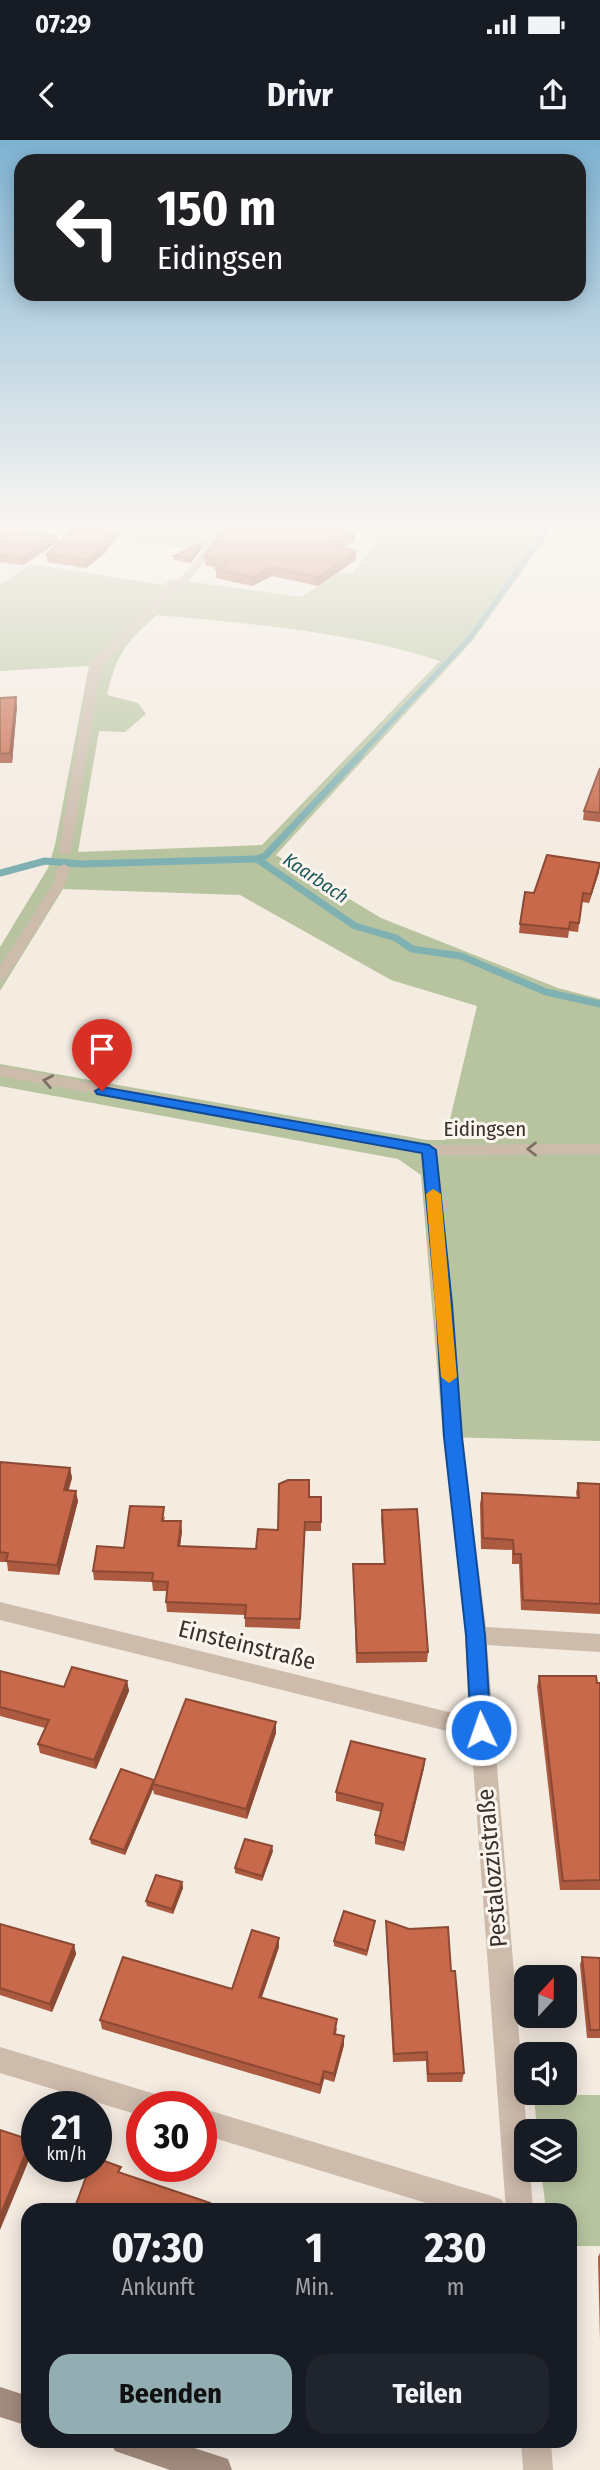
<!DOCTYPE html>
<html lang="de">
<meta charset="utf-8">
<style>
body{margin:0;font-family:"Fira Sans Condensed",sans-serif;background:#20242c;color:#f1f3f6;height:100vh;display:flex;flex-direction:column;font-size:26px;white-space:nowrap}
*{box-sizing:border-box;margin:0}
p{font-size:23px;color:#9ea1a6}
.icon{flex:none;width:38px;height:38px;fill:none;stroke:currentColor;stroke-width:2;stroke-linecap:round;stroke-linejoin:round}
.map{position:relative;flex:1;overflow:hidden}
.sheet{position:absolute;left:21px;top:2063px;width:556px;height:245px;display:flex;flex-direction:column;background:#171b24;border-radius:21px;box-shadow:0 4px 18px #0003}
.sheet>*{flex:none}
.top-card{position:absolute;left:14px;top:14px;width:572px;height:147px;border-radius:21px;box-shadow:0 4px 18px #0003;background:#202124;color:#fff;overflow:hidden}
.needle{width:46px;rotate:22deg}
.tools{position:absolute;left:514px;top:1825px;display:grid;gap:14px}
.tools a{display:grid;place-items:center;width:63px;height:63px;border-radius:14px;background:#171b24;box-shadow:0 4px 18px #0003;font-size:35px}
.speed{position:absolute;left:21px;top:1951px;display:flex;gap:14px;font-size:35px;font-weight:700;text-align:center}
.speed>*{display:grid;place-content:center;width:91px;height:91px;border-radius:50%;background:#171b24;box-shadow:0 4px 18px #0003;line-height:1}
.speed small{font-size:18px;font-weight:400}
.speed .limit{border:10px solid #d22;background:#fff;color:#111}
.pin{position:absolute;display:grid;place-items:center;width:60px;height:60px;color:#fff;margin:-72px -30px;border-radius:50% 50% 50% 0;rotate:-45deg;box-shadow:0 0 7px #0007}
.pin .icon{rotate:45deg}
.me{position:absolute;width:77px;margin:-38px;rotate:357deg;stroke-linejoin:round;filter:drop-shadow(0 0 5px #0008)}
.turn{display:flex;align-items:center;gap:24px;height:147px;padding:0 28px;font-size:32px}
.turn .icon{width:91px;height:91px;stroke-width:2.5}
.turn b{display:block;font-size:49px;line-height:60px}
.eta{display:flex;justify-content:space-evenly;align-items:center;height:119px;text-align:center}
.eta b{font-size:42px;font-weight:700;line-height:49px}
.button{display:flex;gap:14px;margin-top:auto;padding:14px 28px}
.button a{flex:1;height:80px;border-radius:21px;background:#92aeb2;color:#111;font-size:28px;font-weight:700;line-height:80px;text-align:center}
.button a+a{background:#20242c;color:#f1f3f6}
.status{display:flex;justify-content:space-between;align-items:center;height:49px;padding:0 35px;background:#171b24;direction:ltr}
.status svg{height:19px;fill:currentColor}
header{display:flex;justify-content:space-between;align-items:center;height:91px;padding:0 28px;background:#171b24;font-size:32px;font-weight:700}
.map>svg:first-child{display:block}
.green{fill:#b8c4a0;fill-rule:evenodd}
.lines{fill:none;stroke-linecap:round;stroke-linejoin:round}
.stream-far1{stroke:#7fb0b2;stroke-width:5}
.stream{stroke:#7fb0b2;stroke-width:7}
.street{fill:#cdbbac;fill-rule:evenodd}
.secondary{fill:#a18a7d;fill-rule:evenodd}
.wall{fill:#ac5a40}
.shaded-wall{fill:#8c4a34}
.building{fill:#c8694b;stroke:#8c4a34;stroke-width:2}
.oneway{stroke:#7d6f65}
.route{fill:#1a73e8;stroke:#114b97;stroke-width:2}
.slow{fill:#f59e0b}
.labels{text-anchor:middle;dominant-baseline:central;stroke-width:6;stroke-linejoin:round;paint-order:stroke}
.far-water-label{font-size:19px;font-style:italic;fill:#1f5a5e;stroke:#fbf5ee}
.street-label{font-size:21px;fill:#3b302b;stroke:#fbf5ee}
.near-street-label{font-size:24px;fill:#3b302b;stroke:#fbf5ee}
</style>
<div class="status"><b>07:29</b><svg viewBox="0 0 49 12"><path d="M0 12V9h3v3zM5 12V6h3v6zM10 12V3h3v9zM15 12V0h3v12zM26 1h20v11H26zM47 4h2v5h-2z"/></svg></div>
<header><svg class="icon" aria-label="back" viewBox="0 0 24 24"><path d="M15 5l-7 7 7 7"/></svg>Drivr<svg class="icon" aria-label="share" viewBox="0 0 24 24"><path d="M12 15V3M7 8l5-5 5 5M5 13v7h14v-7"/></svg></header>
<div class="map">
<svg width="600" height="2330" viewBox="0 0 600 2330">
<rect width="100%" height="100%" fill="#f4ebe1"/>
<g class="green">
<polygon points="122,387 236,387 218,412 139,402 129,388"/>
<path d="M335 387H554L473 500 276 715 381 778 558 848 600 859V1301L443 1297 421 1035 398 1019 0 946V924L427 1000H445L477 866 391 840 240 755 63 749 0 851V807L48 728 55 705 89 526 0 531V445L30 424 164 445 171 439 301 457 340 432 352 434 379 398ZM157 475C252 484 349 491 440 521L262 705 78 712 99 591 125 592 146 574 138 563 107 555C116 515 126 502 157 475Z"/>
<polygon points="534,1955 600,1955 600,2106 571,2106 570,2070 546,2070 541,2030 565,2030 565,1992 537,1991"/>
</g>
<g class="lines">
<polyline class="stream-far1" points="359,616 469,499 549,387"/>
<g class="stream">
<polyline points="257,719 265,716 360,615"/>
<polyline points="0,733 45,721 82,724 257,719 355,786 396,798 412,809 461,816 546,852 600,864"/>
</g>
<g class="street">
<polygon points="220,387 230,387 196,433 101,524 71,711 69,714 61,714 59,711 91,523 190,429"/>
<polygon points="64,724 70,728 65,744 7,837 0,841 0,826 53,744 58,728"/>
<polygon points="0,926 429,1005 600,1004 600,1014 437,1015 462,1297 486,1487 600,1494 600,1512 487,1505 527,1992 527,2030 530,2030 533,2070 506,2070 471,1597 0,1480 0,1462 469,1577 465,1495 444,1297 421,1014 0,936"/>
<polygon points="0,1907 155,1954 164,1958 168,1967 142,1967 142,1976 0,1933"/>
<polygon points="201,1968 492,2056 502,2060 506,2070 449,2070 201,1994"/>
<polygon points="521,2301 551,2301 553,2330 523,2330"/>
</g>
<g class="secondary">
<polygon points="0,2247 28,2256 28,2286 0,2277"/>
<polygon points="110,2301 173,2301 228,2319 232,2330 170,2330 115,2311"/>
</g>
</g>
<g class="wall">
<polygon points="0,389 57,395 58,402 23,425 0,422"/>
<polygon points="122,390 105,413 86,428 47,422 47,414"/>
<polygon points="355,401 342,407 356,420 318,446 272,436 252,446 216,438 216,429 218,428 205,425 204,416"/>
<polygon points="201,404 201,409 191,423 174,420 174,416"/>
<polygon points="0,558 17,566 12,623 0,623"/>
<polygon points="600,628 600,682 583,680 584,671"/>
<polygon points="599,732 589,763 582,762 578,792 569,791 568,798 519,793 520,784 534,753"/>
<polygon points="0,1322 70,1328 72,1338 68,1350 78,1361 59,1435 8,1431 7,1422 0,1422"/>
<polygon points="578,1343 600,1344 600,1474 521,1470 519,1424 512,1424 512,1410 481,1409 480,1364 482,1353 577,1358 576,1353"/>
<polygon points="309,1357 321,1357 321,1391 305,1391 300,1489 245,1487 245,1475 167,1472 166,1462 167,1451 153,1451 152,1442 94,1440 93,1431 165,1376 164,1381 182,1391 180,1406 256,1409 278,1390"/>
<polygon points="382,1370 428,1512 427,1522 356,1523 353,1424 384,1424 381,1379"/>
<polygon points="0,1531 64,1547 127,1541 129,1551 96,1629 40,1613 38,1604 45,1588 0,1576"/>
<polygon points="539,1536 600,1543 600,1750 560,1750 537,1547"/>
<polygon points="276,1582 276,1593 247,1679 154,1654 153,1649 125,1715 91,1704 90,1699 154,1640"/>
<polygon points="425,1619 424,1628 404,1711 375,1704 375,1695 381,1672 336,1661 336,1652"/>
<polygon points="273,1711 262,1741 235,1733 235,1728"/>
<polygon points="182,1742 183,1748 173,1774 147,1766 146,1761"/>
<polygon points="386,1781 464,1933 462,1942 427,1942 426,1921 393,1922 386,1790"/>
<polygon points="0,1784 74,1805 76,1814 52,1872 0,1855"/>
<polygon points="374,1786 367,1816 334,1806 334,1801"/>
<polygon points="279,1807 262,1857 337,1888 336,1894 344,1905 334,1942 324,1939 320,1954 102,1889 100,1880 232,1849"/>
<polygon points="582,1817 600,1818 600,1898 587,1898 580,1825"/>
<polygon points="600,2113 600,2200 598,2117"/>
</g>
<g class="shaded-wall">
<polygon points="119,387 122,387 122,390 105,413 86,428 86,420"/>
<polygon points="355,392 355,401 330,412 330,403"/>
<polygon points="57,395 58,402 23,425 22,419"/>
<polygon points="201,404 201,409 191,423 191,418"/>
<polygon points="356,411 356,420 318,446 318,437"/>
<polygon points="272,427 272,436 252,446 252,437"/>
<polygon points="16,557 17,566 12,623 10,613"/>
<polygon points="600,724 599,732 589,763 591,754"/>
<polygon points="70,1328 72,1338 66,1360 64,1350"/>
<polygon points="76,1351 78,1361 59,1435 57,1425"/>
<polygon points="181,1381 182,1391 179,1415 178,1406"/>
<polygon points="127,1541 129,1551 96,1629 94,1620"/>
<polygon points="276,1582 276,1593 247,1679 246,1669"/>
<polygon points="425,1619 424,1628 404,1711 404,1703"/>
<polygon points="153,1644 153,1649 125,1715 124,1710"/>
<polygon points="272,1706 273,1711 262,1741 262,1736"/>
<polygon points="182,1742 183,1748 173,1774 172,1769"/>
<polygon points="279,1798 279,1807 259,1865 259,1857"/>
<polygon points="74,1805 76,1814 52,1872 50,1864"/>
<polygon points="344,1896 344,1905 334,1942 334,1934"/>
<polygon points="324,1931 324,1939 320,1954 320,1945"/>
<polygon points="31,2000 34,2008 0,2090 0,2076"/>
</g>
<g class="building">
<polygon points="75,387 119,387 105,406 86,420 47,414"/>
<polygon points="232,387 339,387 355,392 330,403 356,411 318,437 272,427 252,437 216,429 229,421 204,416 224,390"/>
<polygon points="0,389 57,395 22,419 0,415"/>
<polygon points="201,404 191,418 174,416"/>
<polygon points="16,557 10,613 0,614 0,558"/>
<polygon points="600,628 600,673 584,671"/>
<polygon points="547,715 600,723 591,754 583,753 579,783 570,782 569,789 520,784 525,752 534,753"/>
<polygon points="0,1322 70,1328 64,1350 76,1351 57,1425 6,1421 8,1413 0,1412"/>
<polygon points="288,1340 309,1340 309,1357 321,1357 321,1382 305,1382 300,1479 245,1478 246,1465 166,1462 168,1442 152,1441 153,1433 93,1431 97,1406 124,1408 130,1366 164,1367 162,1381 181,1381 178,1406 256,1409 258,1389 278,1390 279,1344"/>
<polygon points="578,1343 600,1344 600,1464 523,1460 521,1414 514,1414 513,1400 483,1398 482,1353 579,1358"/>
<polygon points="417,1369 428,1512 357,1513 353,1424 385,1424 382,1370"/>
<polygon points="72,1527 127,1541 94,1620 38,1604 49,1580 0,1567 0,1531 64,1547"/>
<polygon points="539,1536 596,1536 597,1543 600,1543 600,1740 563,1741"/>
<polygon points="186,1559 276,1582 246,1669 153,1644"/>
<polygon points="351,1601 425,1619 404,1703 375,1695 383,1664 336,1652"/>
<polygon points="121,1629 154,1640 124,1710 90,1699"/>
<polygon points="245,1699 272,1706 262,1736 235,1728"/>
<polygon points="156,1735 182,1742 172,1769 146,1761"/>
<polygon points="344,1771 375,1781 367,1811 334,1801"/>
<polygon points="386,1781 409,1789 448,1787 451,1831 455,1831 464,1933 428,1934 427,1912 394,1914"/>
<polygon points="0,1784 74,1805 50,1864 0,1848"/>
<polygon points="252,1790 279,1798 259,1857 337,1879 334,1894 344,1896 334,1934 324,1931 320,1945 100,1880 123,1817 232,1849"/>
<polygon points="582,1817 600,1818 600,1890 590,1890"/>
<polygon points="0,1990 31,2000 0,2076"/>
<polygon points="96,2018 121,2027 118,2032 210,2063 208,2070 74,2070 90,2026 96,2026"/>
</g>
<defs><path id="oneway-chevron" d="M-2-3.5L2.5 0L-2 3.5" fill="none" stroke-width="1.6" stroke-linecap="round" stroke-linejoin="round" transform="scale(1.75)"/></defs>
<g class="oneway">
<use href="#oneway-chevron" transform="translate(48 941) rotate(-169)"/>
<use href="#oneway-chevron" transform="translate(532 1009) rotate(180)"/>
</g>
<linearGradient id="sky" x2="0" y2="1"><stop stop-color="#7eb2d2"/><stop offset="0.54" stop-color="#faf6f2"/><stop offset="1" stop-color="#faf6f2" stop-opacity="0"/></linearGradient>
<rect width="600" height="713" fill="url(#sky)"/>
<polygon class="route" points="102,947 429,1005 436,1010 452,1164 462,1297 485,1495 491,1590 488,1597 481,1599 474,1597 471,1590 466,1495 444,1297 436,1164 422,1013 97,954 95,951"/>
<polygon class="slow" points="433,1049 441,1054 457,1237 449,1243 441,1237 426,1054"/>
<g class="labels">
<g class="far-water-label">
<text transform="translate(316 738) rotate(34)">Kaarbach</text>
</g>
<g class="street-label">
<text x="485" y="989">Eidingsen</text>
</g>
<g class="near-street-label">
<text transform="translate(247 1505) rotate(14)">Einsteinstraße</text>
<text transform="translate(492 1728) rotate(-95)">Pestalozzistraße</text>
</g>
</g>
</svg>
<div class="tools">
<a><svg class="needle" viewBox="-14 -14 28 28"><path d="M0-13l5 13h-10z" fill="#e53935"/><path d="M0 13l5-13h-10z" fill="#9ea1a6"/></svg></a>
<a><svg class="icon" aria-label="sound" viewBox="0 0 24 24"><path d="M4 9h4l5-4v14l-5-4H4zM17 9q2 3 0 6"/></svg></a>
<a><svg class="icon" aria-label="layers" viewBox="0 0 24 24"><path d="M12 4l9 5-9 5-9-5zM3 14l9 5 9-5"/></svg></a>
</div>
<div class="speed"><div>21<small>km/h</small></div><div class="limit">30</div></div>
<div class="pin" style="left:102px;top:951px;background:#d93025"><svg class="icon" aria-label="arrive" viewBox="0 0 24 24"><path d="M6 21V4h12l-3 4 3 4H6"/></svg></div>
<svg class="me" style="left:481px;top:1590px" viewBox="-20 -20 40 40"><circle r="17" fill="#1a73e8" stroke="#fff" stroke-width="3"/><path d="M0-11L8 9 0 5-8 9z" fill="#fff"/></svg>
<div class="top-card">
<div class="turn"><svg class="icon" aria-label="left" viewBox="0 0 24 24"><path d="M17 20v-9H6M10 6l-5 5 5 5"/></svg><div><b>150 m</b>Eidingsen</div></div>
</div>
<section class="sheet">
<div class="eta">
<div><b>07:30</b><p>Ankunft</p></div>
<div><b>1</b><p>Min.</p></div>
<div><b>230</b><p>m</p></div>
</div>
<div class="button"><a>Beenden</a><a>Teilen</a></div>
</section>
</div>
